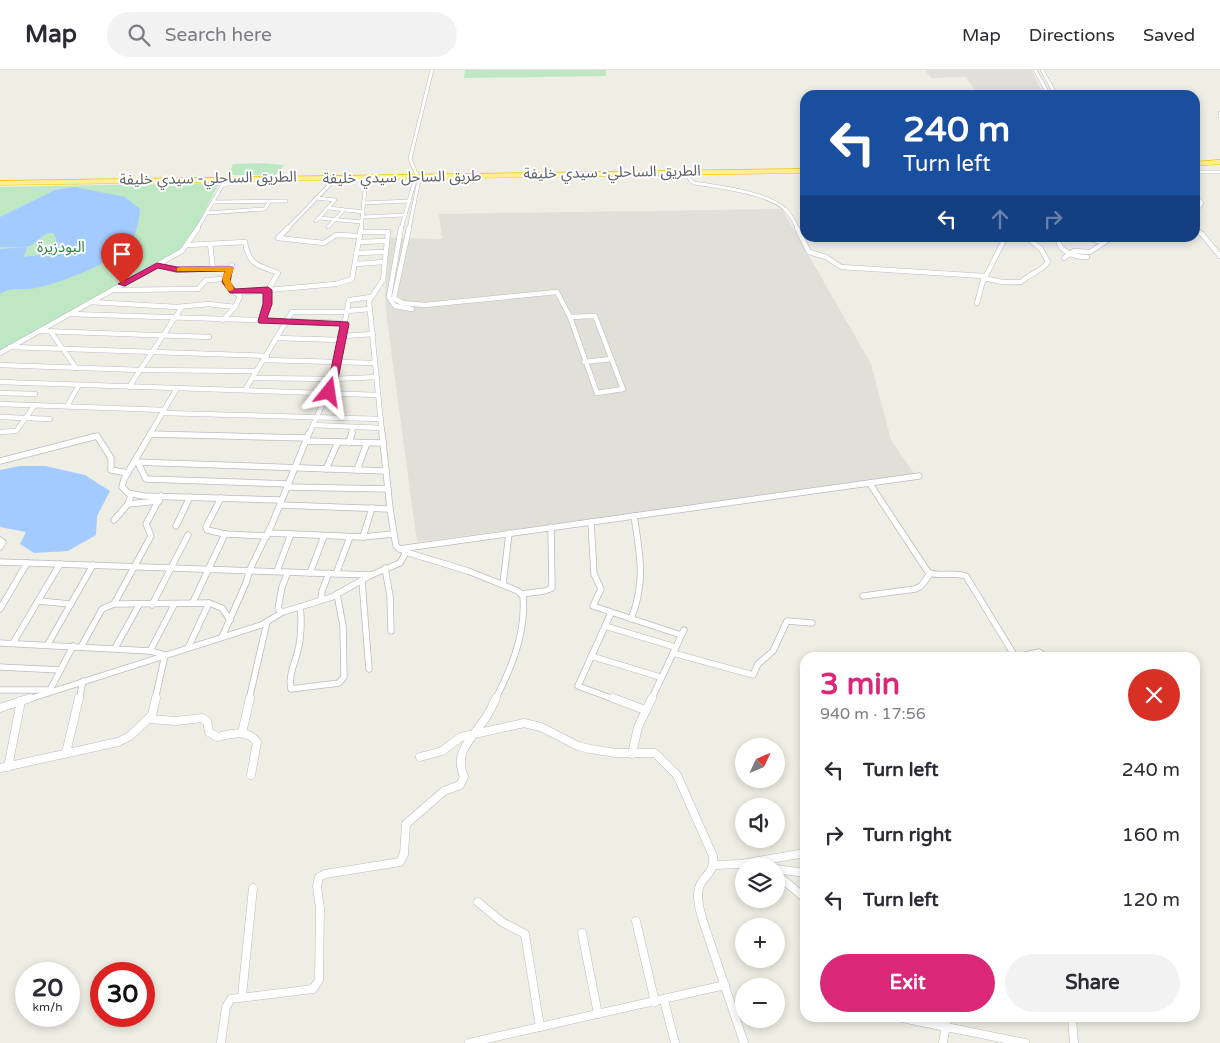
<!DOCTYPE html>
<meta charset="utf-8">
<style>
body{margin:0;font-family:"Varela Round","Noto Sans Arabic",sans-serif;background:#f2f2f3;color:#2b2b33;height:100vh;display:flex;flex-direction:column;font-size:19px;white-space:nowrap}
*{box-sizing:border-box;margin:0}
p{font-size:16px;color:#7c7c81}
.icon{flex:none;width:28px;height:28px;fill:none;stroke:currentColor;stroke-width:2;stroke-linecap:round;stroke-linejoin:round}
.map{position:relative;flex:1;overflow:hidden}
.drawer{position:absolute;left:800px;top:582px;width:400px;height:370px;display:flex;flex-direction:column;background:#fff;border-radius:15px;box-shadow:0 2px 8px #0003}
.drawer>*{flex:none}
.guide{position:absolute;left:800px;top:20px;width:400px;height:152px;border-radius:15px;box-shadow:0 2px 8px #0003;background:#1a4fa0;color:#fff;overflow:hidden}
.needle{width:32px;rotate:46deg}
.buttons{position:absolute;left:735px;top:668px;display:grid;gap:10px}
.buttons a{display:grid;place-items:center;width:50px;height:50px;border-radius:50%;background:#fff;box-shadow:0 2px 8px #0003;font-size:25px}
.speed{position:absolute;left:15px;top:892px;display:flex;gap:10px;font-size:25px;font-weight:700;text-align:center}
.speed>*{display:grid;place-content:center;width:65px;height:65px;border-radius:50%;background:#fff;box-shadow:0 2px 8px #0003;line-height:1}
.speed small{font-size:12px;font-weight:400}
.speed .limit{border:8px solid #d22;background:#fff;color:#111}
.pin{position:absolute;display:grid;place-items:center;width:42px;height:42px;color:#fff;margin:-51px -21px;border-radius:50% 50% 50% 0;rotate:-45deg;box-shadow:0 0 5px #0007}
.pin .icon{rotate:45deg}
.me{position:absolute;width:55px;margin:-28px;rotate:15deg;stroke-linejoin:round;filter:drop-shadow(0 0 4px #0008)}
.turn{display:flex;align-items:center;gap:18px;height:105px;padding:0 20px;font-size:22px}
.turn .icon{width:65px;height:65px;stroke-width:2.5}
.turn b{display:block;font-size:35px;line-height:42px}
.lanes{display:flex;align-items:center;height:48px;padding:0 20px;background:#0003;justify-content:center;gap:25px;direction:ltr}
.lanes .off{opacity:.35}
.round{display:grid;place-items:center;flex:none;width:52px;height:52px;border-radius:26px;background:#f2f2f3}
.headline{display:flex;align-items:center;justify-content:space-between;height:85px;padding:0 20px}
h1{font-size:30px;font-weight:700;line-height:38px;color:#db2777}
.primary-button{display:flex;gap:10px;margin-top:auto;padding:10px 20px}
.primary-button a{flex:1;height:58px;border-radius:30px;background:#db2777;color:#fff;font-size:20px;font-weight:700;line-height:58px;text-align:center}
.primary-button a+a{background:#f2f2f3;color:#2b2b33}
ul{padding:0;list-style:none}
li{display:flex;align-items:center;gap:15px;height:65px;padding:0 20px}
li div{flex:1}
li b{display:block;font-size:19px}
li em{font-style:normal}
header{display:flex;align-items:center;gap:30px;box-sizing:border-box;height:70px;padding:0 25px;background:#fff;border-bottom:1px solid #e1e1e2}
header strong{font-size:24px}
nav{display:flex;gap:28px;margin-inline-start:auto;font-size:18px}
.search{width:350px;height:45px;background:#f2f2f3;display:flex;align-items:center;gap:12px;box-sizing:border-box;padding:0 18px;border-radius:28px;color:#7c7c81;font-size:19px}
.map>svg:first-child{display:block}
.industrial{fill:#e0dfd8}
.green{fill:#bee8c4}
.water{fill:#a4cbff}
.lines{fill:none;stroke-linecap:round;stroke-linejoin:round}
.minor-far3-casing{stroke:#b9bbc1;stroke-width:4}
.minor-far2-casing{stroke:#b9bbc1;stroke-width:5.5}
.minor-far1-casing{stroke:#b9bbc1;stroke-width:7}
.minor-casing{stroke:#b9bbc1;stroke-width:9}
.highway-casing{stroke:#f3c600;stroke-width:1}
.minor-far3{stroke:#fff;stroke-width:3}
.minor-far2{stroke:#fff;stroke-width:4.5}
.minor-far1{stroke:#fff;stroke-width:5.5}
.minor{stroke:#fff;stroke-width:8}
.highway{fill:#fff08b;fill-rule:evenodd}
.route{fill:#db2777;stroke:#8e194d}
.slow{fill:#f59e0b}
.labels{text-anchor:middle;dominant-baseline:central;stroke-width:4;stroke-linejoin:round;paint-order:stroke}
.far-street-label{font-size:15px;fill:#5c5f65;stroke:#fff}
.far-park-label{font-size:15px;fill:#2f823d;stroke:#fff}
</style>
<header>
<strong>Map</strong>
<div class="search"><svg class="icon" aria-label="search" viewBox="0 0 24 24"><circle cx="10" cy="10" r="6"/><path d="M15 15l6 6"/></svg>Search here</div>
<nav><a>Map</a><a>Directions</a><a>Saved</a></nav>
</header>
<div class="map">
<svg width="1220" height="973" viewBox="0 0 1220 973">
<rect width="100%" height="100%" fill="#efeee4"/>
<g class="industrial">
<polygon points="925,0 1031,0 1044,25 979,25 966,7 931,8"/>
<polygon points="782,139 871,294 891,370 916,406 417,472 387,250 385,228 389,168 442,169 439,144"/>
</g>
<g class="green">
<polygon points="465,0 606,0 606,6 464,8"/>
<polygon points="262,93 284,95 276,105 229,105 233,94"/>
<polygon points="210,113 218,115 190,170 182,178 0,282 0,117"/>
</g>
<g class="water">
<path d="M75 117 125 127 140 139C139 149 137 164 131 173 114 193 55 216 29 219 18 220 9 217 0 224V179L26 177 27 180 23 187 39 185 56 174V168L53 163C41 162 39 173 29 176 20 178 9 177 0 177V147L55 120Z"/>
<polygon points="20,396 45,396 85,405 110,421 97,446 96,465 68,481 34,483 20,474 26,462 0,457 0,400"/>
</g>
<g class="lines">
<g class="minor-far3-casing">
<g id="minor-far3">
<polyline points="1035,0 1049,25"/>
<polyline points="1042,0 1056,25"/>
<polyline points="1220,43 1220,46"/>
<polyline points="1195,102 1220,102"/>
<path d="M687 103 690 110 694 113C719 117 766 122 785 139 791 144 794 152 798 159"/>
<polyline points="332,111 366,110 361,159"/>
<polyline points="1195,125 1202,133 1199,137 1195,138"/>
<polyline points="316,128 335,130 316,151"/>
<polyline points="213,132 286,131"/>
<polyline points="364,133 409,131"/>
<polyline points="329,138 363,142"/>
<polyline points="207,143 265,139 269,132"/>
<polyline points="362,147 405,145"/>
<polyline points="319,148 362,152"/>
<polyline points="328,157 344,140"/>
<polyline points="197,159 222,116 238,110"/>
<polyline points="287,159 335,109"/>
<polyline points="401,159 417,103"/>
<polyline points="409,159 419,110 410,89 432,0"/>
</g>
</g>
<g class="minor-far2-casing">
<g id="minor-far2">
<polyline points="288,158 278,168 324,173 336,165 360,166"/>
<polyline points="401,158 389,227 395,236 412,239"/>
<polyline points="409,158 394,228 402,233 425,235 557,222 570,247"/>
<polyline points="797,158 809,182 826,187 841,197 984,206"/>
<polyline points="1195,160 1202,164 1220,186"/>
<polyline points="361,162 388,162 383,210 369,231 382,364"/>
<path d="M1058 168C1058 182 1075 187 1087 187"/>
<polyline points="1086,168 1104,172"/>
<polyline points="359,172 386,171"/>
<polyline points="210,174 213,199"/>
<path d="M188 175 245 172C249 196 258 195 278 203L268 220 267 234 262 251"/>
<polyline points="358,183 385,182"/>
<polyline points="1064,188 1074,181 1090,182 1111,168"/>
<polyline points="356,194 384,192"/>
<polyline points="157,195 177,200 230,198"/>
<path d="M983 208 1002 212H1021C1030 203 1041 202 1048 192L1041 179 1028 168"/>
<polyline points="114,220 198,219 206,210 226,209"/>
<polyline points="235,223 336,214 352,209 361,158"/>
<polyline points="91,232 177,237 208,234 235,237"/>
<polyline points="977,233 982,214 1005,168"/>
<polyline points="347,241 370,239"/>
<polyline points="70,244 345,253"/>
<polygon points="595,246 623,319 597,323 570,247"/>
<polyline points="223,250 235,237 240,227 226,212 232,195"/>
<polyline points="41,261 209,267"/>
<polyline points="51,262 76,298"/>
<polyline points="343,266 373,264"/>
<polyline points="277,268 342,270"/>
<polyline points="10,277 267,286"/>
<polyline points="0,283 182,181 198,158"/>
<polyline points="264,290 375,293"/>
<polyline points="584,292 612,289"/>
<polyline points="0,295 140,300 256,301"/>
<polyline points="253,308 334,309 377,307"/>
<polyline points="0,312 378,325"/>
<polyline points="129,317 182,237"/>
<polyline points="245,320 292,242 347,242"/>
<polyline points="0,323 35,324"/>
<polyline points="0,334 164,340"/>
<polyline points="67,336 79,315"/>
<polyline points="163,343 381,349"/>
<polyline points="0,347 50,349"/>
<polyline points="313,355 382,358"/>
<polyline points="0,362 16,361 35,335"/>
<polyline points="150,364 177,318"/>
<polyline points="150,364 155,364"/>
<polyline points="309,364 334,309 349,230 371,227"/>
<polyline points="351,364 353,357"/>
</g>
</g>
<g class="minor-far1-casing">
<g id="minor-far1">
<polyline points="151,363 124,409 122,417 128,423 143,426 281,430"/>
<path d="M382 363 390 439 396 476 406 482 468 501 518 521 523 526C526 563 512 597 495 630"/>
<polyline points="150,364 307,368"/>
<polyline points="306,371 383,373"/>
<polyline points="349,373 352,363"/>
<polyline points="0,391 97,366 111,388 111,400 128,403"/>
<polyline points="134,392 386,401"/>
<polyline points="138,393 146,409 289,414"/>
<polyline points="326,399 338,372"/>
<polyline points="357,400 367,373"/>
<path d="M870 414 928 502C940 508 953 501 966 506L1016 588"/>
<polyline points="287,417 388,419"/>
<polyline points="161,426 146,454 151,466 114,534 209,533 222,538 230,550"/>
<polyline points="221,428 206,457 207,460 225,464 267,466"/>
<polyline points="128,434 159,431"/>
<polyline points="280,435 390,439"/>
<polyline points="114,450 128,434 131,425"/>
<polyline points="591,452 594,504 601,519 593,536 681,565"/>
<polyline points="176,456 190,427"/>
<polyline points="268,463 363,467 393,464"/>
<polyline points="363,467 372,438"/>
<polyline points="0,470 3,472 0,477"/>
<polyline points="399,479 919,406"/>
<polyline points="0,492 371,505"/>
<polyline points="385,498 390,526 391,561"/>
<polyline points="277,501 291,464"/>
<polyline points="310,503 324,466"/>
<polyline points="336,504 350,467"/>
<polyline points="362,511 369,599"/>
<polyline points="503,514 509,463"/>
<polyline points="521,524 545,521 552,518 551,457"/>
<polyline points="863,526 915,519 921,516 930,504"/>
<polyline points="321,530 322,521 329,503"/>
<polyline points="38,531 71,534"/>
<polyline points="193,532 225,464"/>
<polyline points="152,535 188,465"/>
<path d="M300 537C302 548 301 569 298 580 295 593 288 606 291 619L339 613 344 607 343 556 337 524"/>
<polyline points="0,539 27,493"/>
<polyline points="283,542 278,539 282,517 288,502"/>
<polyline points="611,543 578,616 616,630"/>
<path d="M631 549C646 512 640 484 634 446"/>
<polyline points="605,556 675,577"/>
<polyline points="222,567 246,513 250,499 272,454 309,363"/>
<polyline points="0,573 150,581 165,585 155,630"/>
<polyline points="13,573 60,494"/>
<polyline points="48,574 93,495"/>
<polyline points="81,577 102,539 114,534"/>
<polyline points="115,578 139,535"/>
<polyline points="188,578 209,533"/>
<polyline points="150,581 174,535"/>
<polyline points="673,583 753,605 758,594 773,581 787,551 812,553"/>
<polyline points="591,586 660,607"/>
<polyline points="1016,587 1039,582 1048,588"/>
<polyline points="0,597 60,600"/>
<polyline points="0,620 50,620"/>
<polyline points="49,622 73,576"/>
<polyline points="26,630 261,555 283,542 332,527 371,505 400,493 406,482"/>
<polyline points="79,630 83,611"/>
<polyline points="249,630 267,552"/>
<polyline points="651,630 684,560"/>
</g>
</g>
<g class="minor-casing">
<g id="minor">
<polyline points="613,628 645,640"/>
<polyline points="0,638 30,628"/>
<path d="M149 649 176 651 202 648 207 651 209 662 217 667C231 664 247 658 257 672L251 705"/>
<polyline points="242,663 250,628"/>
<polyline points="66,683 79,628"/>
<polyline points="632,684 638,657 652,628"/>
<path d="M420 687 442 681 461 667 524 653 541 657 578 676 590 679 616 683H655L677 705 713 786C715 805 703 804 699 818 696 828 700 841 703 851L744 973"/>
<polyline points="8,697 21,631"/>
<polyline points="0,698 118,672 130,666 152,645 156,628"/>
<polyline points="758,791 767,796"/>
<polyline points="715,795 741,794 805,783"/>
<polyline points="776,799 805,803"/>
<polyline points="776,804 805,828"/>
<polyline points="478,832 502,852 525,864 540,957"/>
<polyline points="636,851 655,932"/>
<polyline points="582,863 598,944"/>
<polyline points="242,926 253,818"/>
<polyline points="664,930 675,973"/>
<polyline points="902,948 1025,973"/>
<polyline points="1072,948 1074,973"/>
<path d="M221 973 226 937 231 929 313 919 319 910 320 838 317 817 319 807 325 804 400 792 404 784 406 754 444 721 460 715 464 707C454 684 469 671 482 653 488 646 492 637 496 628"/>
<polyline points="469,973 725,915"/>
<polyline points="943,973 947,948"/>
</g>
</g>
<g class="highway-casing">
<g id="highway">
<polygon points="1220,90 1220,94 1195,96 1195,92"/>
<polygon points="805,99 805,103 0,115 0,111"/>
</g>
</g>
<use href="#minor-far3" class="minor-far3"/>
<use href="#minor-far2" class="minor-far2"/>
<use href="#minor-far1" class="minor-far1"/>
<use href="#minor" class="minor"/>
<use href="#highway" class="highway"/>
</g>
<polygon class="route" points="157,193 177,197 233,197 230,212 235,219 268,217 272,220 272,234 267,248 348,252 349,254 338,309 332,325 325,325 324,322 329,309 340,256 259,253 258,251 263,234 263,223 230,223 222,212 225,201 177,202 158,198 125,216 118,214"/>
<polygon class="slow" points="180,197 233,197 234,198 230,209 234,219 230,221 227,220 222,209 225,201 177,201 177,198"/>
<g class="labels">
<g class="far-street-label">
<text transform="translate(612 102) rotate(-1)">الطريق الساحلي- سيدي خليفة</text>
<text transform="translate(402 107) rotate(-1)">طريق الساحل سيدي خليفة</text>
<text transform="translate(208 108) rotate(-1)">الطريق الساحلي- سيدي خليفة</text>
</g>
<g class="far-park-label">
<text x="61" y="177">البودزيرة</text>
</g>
</g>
</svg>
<div class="buttons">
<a><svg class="needle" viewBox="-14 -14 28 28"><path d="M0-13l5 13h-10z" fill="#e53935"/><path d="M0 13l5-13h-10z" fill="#7c7c81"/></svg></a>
<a><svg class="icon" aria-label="sound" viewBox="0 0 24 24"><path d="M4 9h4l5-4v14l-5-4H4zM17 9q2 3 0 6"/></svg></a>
<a><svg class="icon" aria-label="layers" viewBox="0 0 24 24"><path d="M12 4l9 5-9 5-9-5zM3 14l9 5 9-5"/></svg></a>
<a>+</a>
<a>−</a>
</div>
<div class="speed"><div>20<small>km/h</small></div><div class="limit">30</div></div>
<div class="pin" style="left:122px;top:214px;background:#d93025"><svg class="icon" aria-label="arrive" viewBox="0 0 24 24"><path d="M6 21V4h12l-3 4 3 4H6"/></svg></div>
<svg class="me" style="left:329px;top:322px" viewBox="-20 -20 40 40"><path d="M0-17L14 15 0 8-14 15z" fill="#db2777" stroke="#fff" stroke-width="4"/></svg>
<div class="guide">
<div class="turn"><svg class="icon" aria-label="left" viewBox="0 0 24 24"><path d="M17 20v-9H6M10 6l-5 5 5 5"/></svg><div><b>240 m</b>Turn left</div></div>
<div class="lanes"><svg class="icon" aria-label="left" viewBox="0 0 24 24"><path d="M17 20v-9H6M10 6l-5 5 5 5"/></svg><svg class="icon off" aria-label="ahead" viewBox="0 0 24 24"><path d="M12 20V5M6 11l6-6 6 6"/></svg><svg class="icon off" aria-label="right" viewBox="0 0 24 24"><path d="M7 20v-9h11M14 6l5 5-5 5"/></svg></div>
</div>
<section class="drawer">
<div class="headline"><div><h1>3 min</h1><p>940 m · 17:56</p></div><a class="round" style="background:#d93025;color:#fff"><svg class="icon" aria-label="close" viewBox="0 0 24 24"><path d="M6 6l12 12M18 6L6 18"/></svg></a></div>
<ul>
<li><svg class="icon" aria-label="left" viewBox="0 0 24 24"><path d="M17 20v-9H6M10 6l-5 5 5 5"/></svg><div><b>Turn left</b></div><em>240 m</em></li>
<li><svg class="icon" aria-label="right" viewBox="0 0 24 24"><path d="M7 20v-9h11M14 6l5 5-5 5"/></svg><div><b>Turn right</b></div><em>160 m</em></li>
<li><svg class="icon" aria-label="left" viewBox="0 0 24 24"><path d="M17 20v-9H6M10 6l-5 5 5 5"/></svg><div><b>Turn left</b></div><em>120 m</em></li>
</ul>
<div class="primary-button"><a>Exit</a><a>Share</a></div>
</section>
</div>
